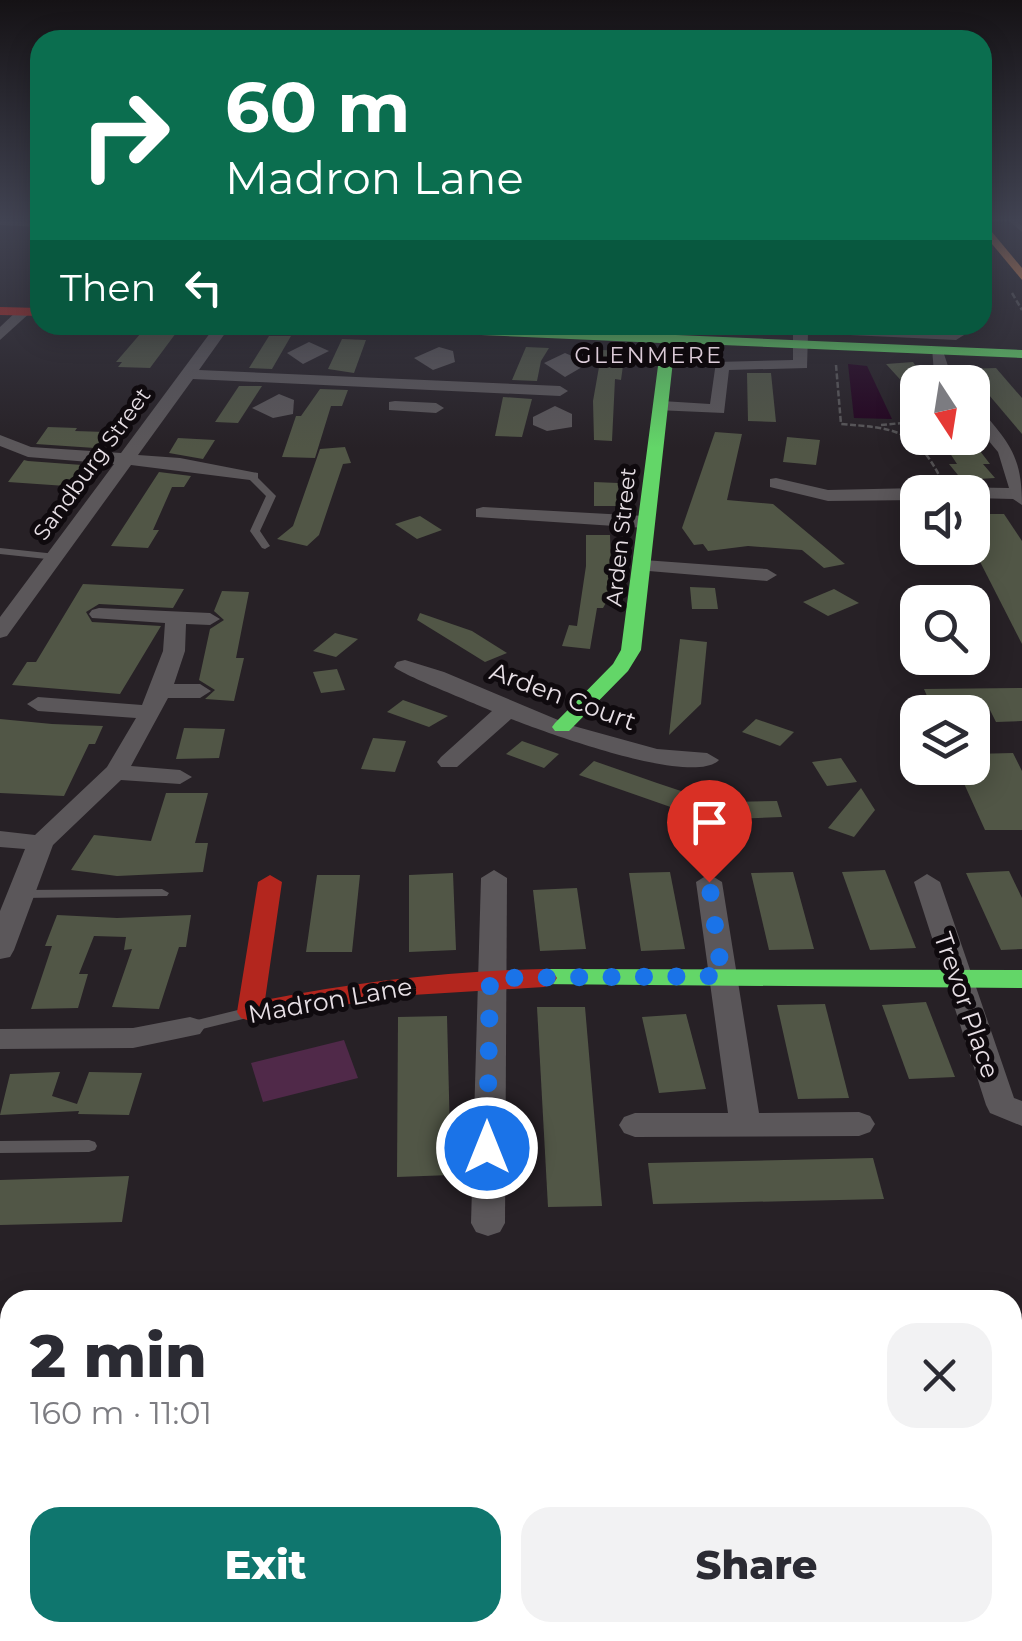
<!DOCTYPE html>
<meta charset="utf-8">
<style>
body{margin:0;font-family:Montserrat,sans-serif;background:#f2f2f3;color:#2b2b33;height:100vh;display:flex;flex-direction:column;font-size:38px;white-space:nowrap}
*{box-sizing:border-box;margin:0}
p{font-size:32px;color:#7c7c81}
.icon{flex:none;width:55px;height:55px;fill:none;stroke:currentColor;stroke-width:2;stroke-linecap:round;stroke-linejoin:round}
.map{position:relative;flex:1;overflow:hidden}
.details{position:absolute;left:0px;top:1290px;width:1022px;height:352px;display:flex;flex-direction:column;background:#fff;border-radius:30px 30px 0 0;box-shadow:0 5px 25px #0003}
.details>*{flex:none}
.hud{position:absolute;left:30px;top:30px;width:962px;height:305px;border-radius:30px;box-shadow:0 5px 25px #0003;background:#0b6e4f;color:#fff;overflow:hidden}
.needle{width:65px;rotate:168deg}
.buttons{position:absolute;left:900px;top:365px;display:grid;gap:20px}
.buttons a{display:grid;place-items:center;width:90px;height:90px;border-radius:20px;background:#fff;box-shadow:0 5px 25px #0003;font-size:50px}
.pin{position:absolute;display:grid;place-items:center;width:85px;height:85px;color:#fff;margin:-102px -42px;border-radius:50% 50% 50% 0;rotate:-45deg;box-shadow:0 0 10px #0007}
.pin .icon{rotate:45deg}
.me{position:absolute;width:110px;margin:-55px;rotate:0deg;stroke-linejoin:round;filter:drop-shadow(0 0 8px #0008)}
.turn{display:flex;align-items:center;gap:35px;height:210px;padding:0 30px;font-size:45px}
.turn .icon{width:130px;height:130px;stroke-width:2.5}
.turn b{display:block;font-size:70px;line-height:85px}
.then{display:flex;align-items:center;height:95px;padding:0 30px;background:#0003;gap:20px;font-size:38px}
.round{display:grid;place-items:center;flex:none;width:105px;height:105px;border-radius:30px;background:#f2f2f3}
.headline{display:flex;align-items:center;justify-content:space-between;height:170px;padding:0 30px}
h1{font-size:60px;font-weight:800;line-height:75px}
.primary-button{display:flex;gap:20px;margin-top:auto;padding:20px 30px}
.primary-button a{flex:1;height:115px;border-radius:30px;background:#0f766e;color:#fff;font-size:40px;font-weight:800;line-height:115px;text-align:center}
.primary-button a+a{background:#f2f2f3;color:#2b2b33}
.map>svg:first-child{display:block}
.green{fill:#502949}
.water{fill:#23031f}
.building{fill:#515646}
.lines{fill:none;stroke-linecap:round;stroke-linejoin:round}
.path-far1{stroke:#595759;stroke-width:2.5;stroke-dasharray:6 2.5;stroke-linecap:butt}
.path{stroke:#595759;stroke-width:5;stroke-dasharray:11 6;stroke-linecap:butt}
.lane{fill:#5b575a;fill-rule:evenodd}
.street{fill:#5b575a;fill-rule:evenodd}
.fast{fill:#63d668;fill-rule:evenodd}
.slow{fill:#ff974d;fill-rule:evenodd}
.jam{fill:#b3261e;fill-rule:evenodd}
.route{stroke:#1a73e8;stroke-width:18;stroke-dasharray:0 32.4}
.labels{text-anchor:middle;dominant-baseline:central;stroke-width:10;stroke-linejoin:round;paint-order:stroke}
.far-neighbourhood-label{font-size:22px;letter-spacing:2.5px;fill:#e1d0dd;stroke:#0f0a0e}
.far-street-label{font-size:22px;fill:#e8e0e6;stroke:#0f0a0e}
.street-label{font-size:25px;fill:#e8e0e6;stroke:#0f0a0e}
</style>
<div class="map">
<svg width="1022" height="1641" viewBox="0 0 1022 1641">
<rect width="100%" height="100%" fill="#272126"/>
<polygon class="green" points="344,1040 358,1078 263,1102 251,1063"/>
<polygon class="water" points="848,364 867,366 892,419 854,418"/>
<g class="building">
<polygon points="141,333 176,333 150,368 118,367 122,362 116,362"/>
<polygon points="269,336 291,336 272,369 249,368"/>
<polygon points="342,339 366,340 354,373 328,369"/>
<polygon points="526,347 549,348 541,361 537,381 512,380"/>
<polygon points="602,350 625,351 621,380 615,379 612,441 594,440 593,401"/>
<polygon points="913,362 927,382 918,382 918,399 886,364"/>
<polygon points="996,368 1022,398 1022,434 967,369"/>
<polygon points="747,373 771,373 776,422 748,421"/>
<polygon points="239,386 262,386 238,423 215,422"/>
<polygon points="320,389 348,390 342,406 331,406 315,458 282,457 296,416 301,416"/>
<polygon points="503,397 532,399 522,437 495,436"/>
<polygon points="48,427 77,428 75,431 106,432 95,448 36,444"/>
<polygon points="715,432 742,434 727,500 773,504 845,564 824,568 802,550 748,546 708,551 703,544 694,545 682,528"/>
<polygon points="787,437 820,440 816,465 783,462"/>
<polygon points="178,438 215,440 203,459 169,453"/>
<polygon points="940,438 970,438 990,464 983,464 995,478 962,480 949,464 957,464"/>
<polygon points="345,447 351,463 343,464 319,535 307,546 277,539 293,526 320,449"/>
<polygon points="24,460 28,461 82,465 66,486 8,482"/>
<polygon points="159,472 191,476 184,487 172,487 153,530 159,530 148,548 111,546"/>
<polygon points="594,482 618,483 619,506 594,506"/>
<polygon points="972,514 1004,514 1022,541 1022,644 972,546"/>
<polygon points="420,516 442,530 417,539 395,524"/>
<polygon points="586,535 610,535 611,567 607,601 603,608 597,608 590,649 562,646 569,625 577,626 586,566"/>
<polygon points="83,584 184,589 173,608 99,604 86,612 92,622 161,626 120,694 12,685 27,662 36,662"/>
<polygon points="690,587 715,588 718,609 692,609"/>
<polygon points="834,589 859,603 828,616 803,602"/>
<polygon points="222,591 249,592 236,658 244,658 234,701 205,699 215,690 199,680 210,629 224,620 214,611"/>
<polygon points="420,613 472,631 507,653 485,662 417,620"/>
<polygon points="335,633 358,639 336,657 313,651"/>
<polygon points="680,639 707,642 701,704 669,735"/>
<polygon points="337,669 345,690 321,693 313,672"/>
<polygon points="1022,688 1022,721 996,722 990,710 933,710 924,689"/>
<polygon points="403,700 448,716 429,727 387,712"/>
<polygon points="0,719 52,724 103,726 95,744 89,744 64,796 0,793"/>
<polygon points="756,719 794,732 780,746 742,732"/>
<polygon points="184,728 225,729 219,758 176,759"/>
<polygon points="373,738 406,741 395,772 361,769"/>
<polygon points="522,741 559,754 544,768 506,754"/>
<polygon points="1013,753 1022,771 1022,830 985,830 957,768 972,768 972,754"/>
<polygon points="841,758 857,782 827,786 812,762"/>
<polygon points="594,761 657,783 696,796 682,811 579,775"/>
<polygon points="861,788 875,810 854,837 828,828"/>
<polygon points="166,793 208,793 195,843 208,843 203,872 117,876 71,870 94,835 151,841"/>
<polygon points="777,801 782,817 733,819 729,802"/>
<polygon points="885,870 916,948 870,950 842,872"/>
<polygon points="1009,871 1022,898 1022,949 1001,950 966,873"/>
<polygon points="670,872 685,949 641,951 629,873"/>
<polygon points="793,872 814,949 769,950 751,873"/>
<polygon points="453,873 456,950 409,952 409,875"/>
<polygon points="317,875 360,875 352,952 306,952"/>
<polygon points="577,888 586,949 540,951 533,890"/>
<polygon points="57,915 117,918 191,915 186,947 179,947 159,1009 112,1007 132,949 124,950 126,937 94,936 79,974 88,974 78,1008 31,1009 52,946 45,946"/>
<polygon points="926,1002 955,1077 909,1079 882,1005"/>
<polygon points="825,1004 849,1098 798,1099 777,1005"/>
<polygon points="537,1007 585,1007 602,1206 548,1207"/>
<polygon points="686,1014 706,1089 659,1093 642,1017"/>
<polygon points="447,1016 451,1175 397,1177 398,1017"/>
<polygon points="60,1072 52,1096 77,1104 89,1072 142,1073 129,1115 78,1114 79,1111 0,1115 10,1074"/>
<polygon points="873,1158 884,1199 653,1204 648,1163"/>
<polygon points="129,1176 122,1222 0,1225 0,1180"/>
</g>
<g class="lines">
<g class="path-far1">
<polyline points="1012,293 1022,310"/>
<path d="M836 365 841 424C893 428 916 429 941 479"/>
<polyline points="881,425 902,423 906,412 918,412"/>
</g>
<polyline class="path" points="0,1411 10,1401"/>
<g class="lane">
<polygon points="982,218 1014,218 1022,226 1022,232 1009,221 982,221"/>
<polygon points="0,221 40,223 40,227 0,225"/>
<polygon points="252,474 255,475 276,496 260,531 270,546 265,549 262,548 250,531 266,496 247,477"/>
<polygon points="0,548 56,554 61,557 56,560 0,554"/>
<polygon points="162,889 169,893 167,896 22,898 15,894 22,890"/>
<polygon points="246,1008 251,1009 253,1013 251,1017 190,1032 185,1031 183,1027 185,1023"/>
<polygon points="89,1140 95,1142 97,1146 95,1150 89,1152 0,1153 0,1141"/>
<polygon points="10,1509 10,1531 0,1536 0,1514"/>
</g>
<g class="street">
<polygon points="20,308 32,311 0,340 0,327"/>
<polygon points="216,325 231,325 199,370 560,386 568,391 560,396 193,379 138,455 180,458 252,472 258,473 258,481 131,465 7,636 0,638 0,617 114,464 28,457 0,446 0,435 31,447 121,453"/>
<polygon points="714,325 956,330 964,335 956,340 808,333 807,368 729,370 724,413 656,410 654,406 662,401 710,404 716,362 793,360 793,333 721,329"/>
<polygon points="309,342 329,351 303,364 287,353"/>
<polygon points="439,347 453,351 455,362 433,370 414,358"/>
<polygon points="932,348 942,348 950,372 958,382 942,382 934,373"/>
<polygon points="565,353 589,363 565,377 544,363"/>
<polygon points="279,394 294,400 293,414 273,418 252,408"/>
<polygon points="395,401 436,403 444,408 436,413 389,410 389,402"/>
<path d="M972 405 978 406C1009 443 1022 455 1022 505L1013 499 972 498V492H935L944 487 1009 488 998 452 972 421Z"/>
<polygon points="555,406 572,414 572,427 547,431 533,425 533,417"/>
<polygon points="776,478 828,490 918,488 926,492 918,492 918,500 828,501 770,487 770,479"/>
<polygon points="483,507 645,516 654,522 645,528 476,517 476,509"/>
<polygon points="644,560 767,569 777,575 767,581 637,570 637,562"/>
<polygon points="99,608 210,613 220,619 210,625 186,624 185,651 174,684 200,684 211,691 200,698 168,698 131,766 180,770 192,777 180,784 121,780 53,845 14,950 10,957 0,959 0,911 25,849 0,847 0,831 35,835 107,767 136,718 38,711 27,704 38,697 142,705 163,651 165,623 92,618 89,614 92,610"/>
<path d="M405 660 444 672 570 725 657 749 707 753 719 760C693 787 545 732 511 719L457 767H441L437 762 441 757 492 711C474 703 403 675 394 667L397 662Z"/>
<polygon points="494,870 507,878 505,1223 500,1232 488,1236 476,1232 471,1223 481,878"/>
<polygon points="709,874 722,882 759,1113 859,1112 870,1116 875,1124 870,1132 859,1136 635,1137 624,1133 619,1125 624,1117 635,1113 728,1113 696,882"/>
<polygon points="927,874 940,882 1014,1098 1022,1101 1022,1126 990,1113 986,1105 914,882"/>
<polygon points="190,1017 200,1020 205,1027 200,1034 133,1048 0,1049 0,1029 133,1028"/>
<rect x="1012" y="1377" width="10" height="32"/>
<rect x="406" y="1632" width="42" height="9"/>
<polygon points="662,1632 704,1632 705,1641 663,1641"/>
</g>
<g class="fast">
<polygon points="337,325 439,325 662,335 663,325 677,325 676,335 1022,350 1022,358 675,343 641,650 628,671 569,731 555,731 552,727 555,723 613,664 621,650 661,343 344,329"/>
<polygon points="544,969 1022,970 1022,988 535,984 531,978 535,972"/>
</g>
<polygon class="slow" points="982,220 1022,268 1022,280 982,232"/>
<g class="jam">
<polygon points="0,307 40,308 40,316 0,315"/>
<path d="M270 875 282 882 265 1000C357 982 450 971 544 969L553 972 557 978 553 984 544 987 396 996 250 1021 241 1018 237 1012 258 882Z"/>
</g>
</g>
<linearGradient id="sky" x2="0" y2="1"><stop stop-color="#151215"/><stop offset="0.49" stop-color="#414352"/><stop offset="1" stop-color="#414352" stop-opacity="0"/></linearGradient>
<rect width="1022" height="448" fill="url(#sky)"/>
<g class="lines">
<polyline class="route" points="487,1148 490,978 722,976 709,882"/>
</g>
<g class="labels">
<g class="far-neighbourhood-label">
<text x="649" y="355">GLENMERE</text>
</g>
<g class="far-street-label">
<text transform="translate(92 464) rotate(-54)">Sandburg Street</text>
<text transform="translate(621 537) rotate(-84)">Arden Street</text>
</g>
<g class="street-label">
<text transform="translate(563 696) rotate(20)">Arden Court</text>
<text transform="translate(330 1000) rotate(-10)">Madron Lane</text>
<text transform="translate(967 1005) rotate(71)">Trevor Place</text>
</g>
</g>
</svg>
<div class="buttons">
<a><svg class="needle" viewBox="-14 -14 28 28"><path d="M0-13l5 13h-10z" fill="#e53935"/><path d="M0 13l5-13h-10z" fill="#7c7c81"/></svg></a>
<a><svg class="icon" aria-label="sound" viewBox="0 0 24 24"><path d="M4 9h4l5-4v14l-5-4H4zM17 9q2 3 0 6"/></svg></a>
<a><svg class="icon" aria-label="search" viewBox="0 0 24 24"><circle cx="10" cy="10" r="6"/><path d="M15 15l6 6"/></svg></a>
<a><svg class="icon" aria-label="layers" viewBox="0 0 24 24"><path d="M12 4l9 5-9 5-9-5zM3 14l9 5 9-5"/></svg></a>
</div>
<div class="pin" style="left:709px;top:882px;background:#d93025"><svg class="icon" aria-label="arrive" viewBox="0 0 24 24"><path d="M6 21V4h12l-3 4 3 4H6"/></svg></div>
<svg class="me" style="left:487px;top:1148px" viewBox="-20 -20 40 40"><circle r="17" fill="#1a73e8" stroke="#fff" stroke-width="3"/><path d="M0-11L8 9 0 5-8 9z" fill="#fff"/></svg>
<div class="hud">
<div class="turn"><svg class="icon" aria-label="right" viewBox="0 0 24 24"><path d="M7 20v-9h11M14 6l5 5-5 5"/></svg><div><b>60 m</b>Madron Lane</div></div>
<div class="then">Then<svg class="icon" aria-label="left" viewBox="0 0 24 24"><path d="M17 20v-9H6M10 6l-5 5 5 5"/></svg></div>
</div>
<section class="details">
<div class="headline"><div><h1>2 min</h1><p>160 m · 11:01</p></div><a class="round"><svg class="icon" aria-label="close" viewBox="0 0 24 24"><path d="M6 6l12 12M18 6L6 18"/></svg></a></div>
<div class="primary-button"><a>Exit</a><a>Share</a></div>
</section>
</div>
